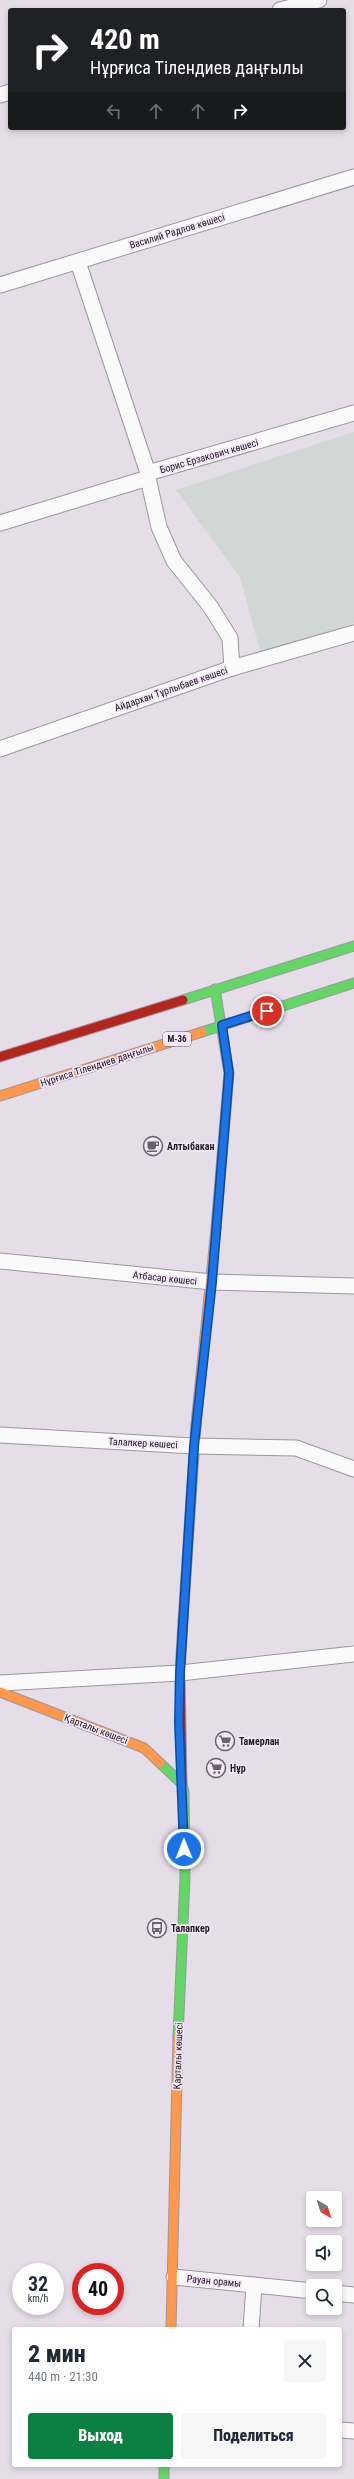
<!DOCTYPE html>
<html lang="ru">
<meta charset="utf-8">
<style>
body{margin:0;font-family:"Roboto Condensed",sans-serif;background:#f6f6f7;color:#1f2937;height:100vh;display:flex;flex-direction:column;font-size:15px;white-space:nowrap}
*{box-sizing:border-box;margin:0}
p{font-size:13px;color:#747a83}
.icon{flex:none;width:22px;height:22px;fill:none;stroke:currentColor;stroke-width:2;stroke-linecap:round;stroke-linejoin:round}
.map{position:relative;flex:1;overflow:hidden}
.drawer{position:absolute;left:12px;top:2327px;width:330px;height:140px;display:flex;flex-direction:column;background:#fff;border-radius:4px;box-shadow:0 2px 6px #0003}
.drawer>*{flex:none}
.banner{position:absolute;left:8px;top:8px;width:338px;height:122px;border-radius:4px;box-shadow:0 2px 6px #0003;background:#202124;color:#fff;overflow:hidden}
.needle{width:26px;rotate:141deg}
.buttons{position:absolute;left:306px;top:2191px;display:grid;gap:8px}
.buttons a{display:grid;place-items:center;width:36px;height:36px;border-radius:4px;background:#fff;box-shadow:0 2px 6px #0003;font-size:20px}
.speed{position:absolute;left:12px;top:2263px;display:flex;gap:8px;font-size:20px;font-weight:700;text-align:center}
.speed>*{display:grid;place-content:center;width:52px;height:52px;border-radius:50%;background:#fff;box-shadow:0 2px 6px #0003;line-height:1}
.speed small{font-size:10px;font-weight:400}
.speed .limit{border:6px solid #d22;background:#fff;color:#111}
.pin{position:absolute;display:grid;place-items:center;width:34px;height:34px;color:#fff;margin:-17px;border:2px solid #fff;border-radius:50%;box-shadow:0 1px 4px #0007}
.me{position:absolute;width:44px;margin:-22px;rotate:359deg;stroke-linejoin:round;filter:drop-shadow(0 0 3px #0008)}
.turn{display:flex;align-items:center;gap:14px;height:84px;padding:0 16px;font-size:18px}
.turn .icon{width:52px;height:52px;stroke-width:2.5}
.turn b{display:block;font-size:28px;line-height:34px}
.lanes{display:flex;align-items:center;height:38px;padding:0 16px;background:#0003;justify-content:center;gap:20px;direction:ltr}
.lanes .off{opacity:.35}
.round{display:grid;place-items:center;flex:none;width:42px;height:42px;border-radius:4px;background:#f6f6f7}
.overview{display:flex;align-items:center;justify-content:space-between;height:68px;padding:0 16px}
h1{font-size:24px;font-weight:800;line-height:30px}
.button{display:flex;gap:8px;margin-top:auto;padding:8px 16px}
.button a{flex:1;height:46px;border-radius:4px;background:#0b8043;color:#fff;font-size:16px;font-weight:800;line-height:46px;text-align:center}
.button a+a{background:#f6f6f7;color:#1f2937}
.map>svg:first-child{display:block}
.green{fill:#d0d7d4}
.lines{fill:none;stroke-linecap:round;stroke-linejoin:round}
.street-casing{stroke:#9c969e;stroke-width:17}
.fast-casing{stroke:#9c969e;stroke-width:11}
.slow-casing{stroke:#9c969e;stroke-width:11}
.jam-casing{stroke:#9c969e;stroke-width:11}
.street{stroke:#fbfafb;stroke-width:15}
.fast{stroke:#63d668;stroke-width:9}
.slow{stroke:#ff974d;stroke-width:9}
.jam{stroke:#b3261e;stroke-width:9}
.route-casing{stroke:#114b97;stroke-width:10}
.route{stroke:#1a73e8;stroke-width:7}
.labels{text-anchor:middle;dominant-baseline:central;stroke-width:3.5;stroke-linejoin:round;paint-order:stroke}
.shield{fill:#f4e6f8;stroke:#635b66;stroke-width:1}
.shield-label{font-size:9px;font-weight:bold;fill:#252027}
.street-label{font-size:10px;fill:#252027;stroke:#f4e6f8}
.poi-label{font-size:10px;font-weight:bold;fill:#252027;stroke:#f4e6f8;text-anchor:start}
</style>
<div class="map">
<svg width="354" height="2479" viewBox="0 0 354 2479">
<rect width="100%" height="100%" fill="#e5dde7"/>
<polygon class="green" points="354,432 354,623 261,654 240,577 176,490"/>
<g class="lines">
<g class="street-casing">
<g id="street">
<polyline points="280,10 319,0"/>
<polyline points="0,95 10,92"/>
<polyline points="78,262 148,473"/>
<polyline points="0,285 354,177"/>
<polyline points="0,523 148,478 148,473 354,413"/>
<polyline points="232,668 354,633"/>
<polyline points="0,749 232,668 230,638 210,606 174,561 159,527 148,478"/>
<polyline points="0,1261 212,1282 354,1286"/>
<polyline points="0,1435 194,1446 296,1448 354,1469"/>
<polyline points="0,1683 180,1673 354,1654"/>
<polyline points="174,2277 313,2291"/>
<polyline points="335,2293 354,2295"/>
<polyline points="251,2329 254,2285"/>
<polyline points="340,2430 354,2431"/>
</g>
</g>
<g class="fast-casing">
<g id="fast">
<polyline points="215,989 229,1073 216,1228"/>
<polyline points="183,1000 354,946"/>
<polyline points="202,1032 354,983"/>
<polyline points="183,1621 196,1424"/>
<polyline points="160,1763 182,1784 184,1792 185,1878 178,2037"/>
<polyline points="164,2465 164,2479"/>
</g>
</g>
<g class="slow-casing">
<g id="slow">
<polyline points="0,1096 202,1032"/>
<polyline points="196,1424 216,1228"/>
<polyline points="0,1692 144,1748 160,1763"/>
<polyline points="171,2329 178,2037"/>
</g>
</g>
<g class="jam-casing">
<g id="jam">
<polyline points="0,1057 183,1000"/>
<polyline points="182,1784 180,1673 183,1621"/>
</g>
</g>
<use href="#street" class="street"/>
<use href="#fast" class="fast"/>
<use href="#slow" class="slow"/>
<use href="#jam" class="jam"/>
</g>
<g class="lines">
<g class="route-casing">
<polyline id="route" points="184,1849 179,1722 180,1673 194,1446 212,1282 229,1073 222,1025 267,1011"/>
</g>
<use href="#route" class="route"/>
</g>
<defs>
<g id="cafe-ring" transform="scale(1)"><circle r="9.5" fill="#f4e6f8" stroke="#68626a" stroke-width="1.5"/><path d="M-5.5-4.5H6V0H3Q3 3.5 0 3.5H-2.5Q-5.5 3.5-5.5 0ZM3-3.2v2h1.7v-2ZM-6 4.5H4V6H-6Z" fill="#68626a"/></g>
<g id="supermarket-ring" transform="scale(1)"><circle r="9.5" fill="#f4e6f8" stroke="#68626a" stroke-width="1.5"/><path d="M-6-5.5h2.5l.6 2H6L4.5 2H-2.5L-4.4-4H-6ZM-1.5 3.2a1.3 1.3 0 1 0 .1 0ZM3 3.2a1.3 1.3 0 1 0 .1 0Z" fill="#68626a"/></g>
<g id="bus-ring" transform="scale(1)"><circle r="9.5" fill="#f4e6f8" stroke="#68626a" stroke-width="1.5"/><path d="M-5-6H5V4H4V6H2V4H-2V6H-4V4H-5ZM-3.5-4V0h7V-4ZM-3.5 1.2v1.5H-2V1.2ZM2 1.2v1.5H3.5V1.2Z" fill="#68626a"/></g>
</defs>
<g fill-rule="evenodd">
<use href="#cafe-ring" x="153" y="1146"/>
<use href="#supermarket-ring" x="225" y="1741"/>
<use href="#supermarket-ring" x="216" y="1768"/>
<use href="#bus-ring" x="157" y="1928"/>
</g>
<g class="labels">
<rect class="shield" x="163" y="1032" width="28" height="14" rx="3"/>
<g class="shield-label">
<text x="177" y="1039">M-36</text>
</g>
<g class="street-label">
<text transform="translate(177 231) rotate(-17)">Василий Радлов көшесі</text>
<text transform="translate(209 456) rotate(-16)">Борис Ерзакович көшесі</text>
<text transform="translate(171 689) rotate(-19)">Айдархан Тұрлыбаев көшесі</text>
<text transform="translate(97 1065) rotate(-18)">Нұрғиса Тілендиев даңғылы</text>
<text transform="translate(165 1278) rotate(6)">Атбасар көшесі</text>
<text transform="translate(143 1443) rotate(3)">Талапкер көшесі</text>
<text transform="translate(96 1729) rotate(21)">Қарталы көшесі</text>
<text transform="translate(178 2056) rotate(-88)">Қарталы көшесі</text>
<text transform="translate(214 2281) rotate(5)">Рауан орамы</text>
</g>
<g class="poi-label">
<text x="167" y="1146">Алтыбакан</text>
<text x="239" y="1741">Тамерлан</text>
<text x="230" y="1768">Нұр</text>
<text x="171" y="1928">Талапкер</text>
</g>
</g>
</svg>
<div class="buttons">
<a><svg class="needle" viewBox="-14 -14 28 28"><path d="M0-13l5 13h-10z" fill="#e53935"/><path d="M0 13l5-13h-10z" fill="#747a83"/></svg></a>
<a><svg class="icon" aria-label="sound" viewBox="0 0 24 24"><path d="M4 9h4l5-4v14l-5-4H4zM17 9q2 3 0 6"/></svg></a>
<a><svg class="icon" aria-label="search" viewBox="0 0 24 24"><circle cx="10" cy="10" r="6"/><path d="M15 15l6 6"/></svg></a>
</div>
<div class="speed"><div>32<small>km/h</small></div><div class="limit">40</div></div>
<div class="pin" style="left:267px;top:1011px;background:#d93025"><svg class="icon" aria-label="arrive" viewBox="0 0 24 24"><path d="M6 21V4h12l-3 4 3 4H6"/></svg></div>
<svg class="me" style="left:184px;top:1849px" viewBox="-20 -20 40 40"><circle r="17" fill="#1a73e8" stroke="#fff" stroke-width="3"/><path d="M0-11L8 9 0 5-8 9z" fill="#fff"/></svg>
<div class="banner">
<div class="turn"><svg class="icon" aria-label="right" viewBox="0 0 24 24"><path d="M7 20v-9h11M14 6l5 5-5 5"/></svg><div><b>420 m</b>Нұрғиса Тілендиев даңғылы</div></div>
<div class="lanes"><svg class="icon off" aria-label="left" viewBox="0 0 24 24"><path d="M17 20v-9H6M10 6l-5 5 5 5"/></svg><svg class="icon off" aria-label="ahead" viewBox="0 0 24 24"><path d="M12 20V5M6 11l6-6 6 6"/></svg><svg class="icon off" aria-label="ahead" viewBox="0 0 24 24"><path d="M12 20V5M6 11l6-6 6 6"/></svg><svg class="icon" aria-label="right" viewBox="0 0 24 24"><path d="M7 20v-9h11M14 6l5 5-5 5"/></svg></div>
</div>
<section class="drawer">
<div class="overview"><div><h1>2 мин</h1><p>440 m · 21:30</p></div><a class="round"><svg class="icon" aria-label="close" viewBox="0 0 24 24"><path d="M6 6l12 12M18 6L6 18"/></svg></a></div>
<div class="button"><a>Выход</a><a>Поделиться</a></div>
</section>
</div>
